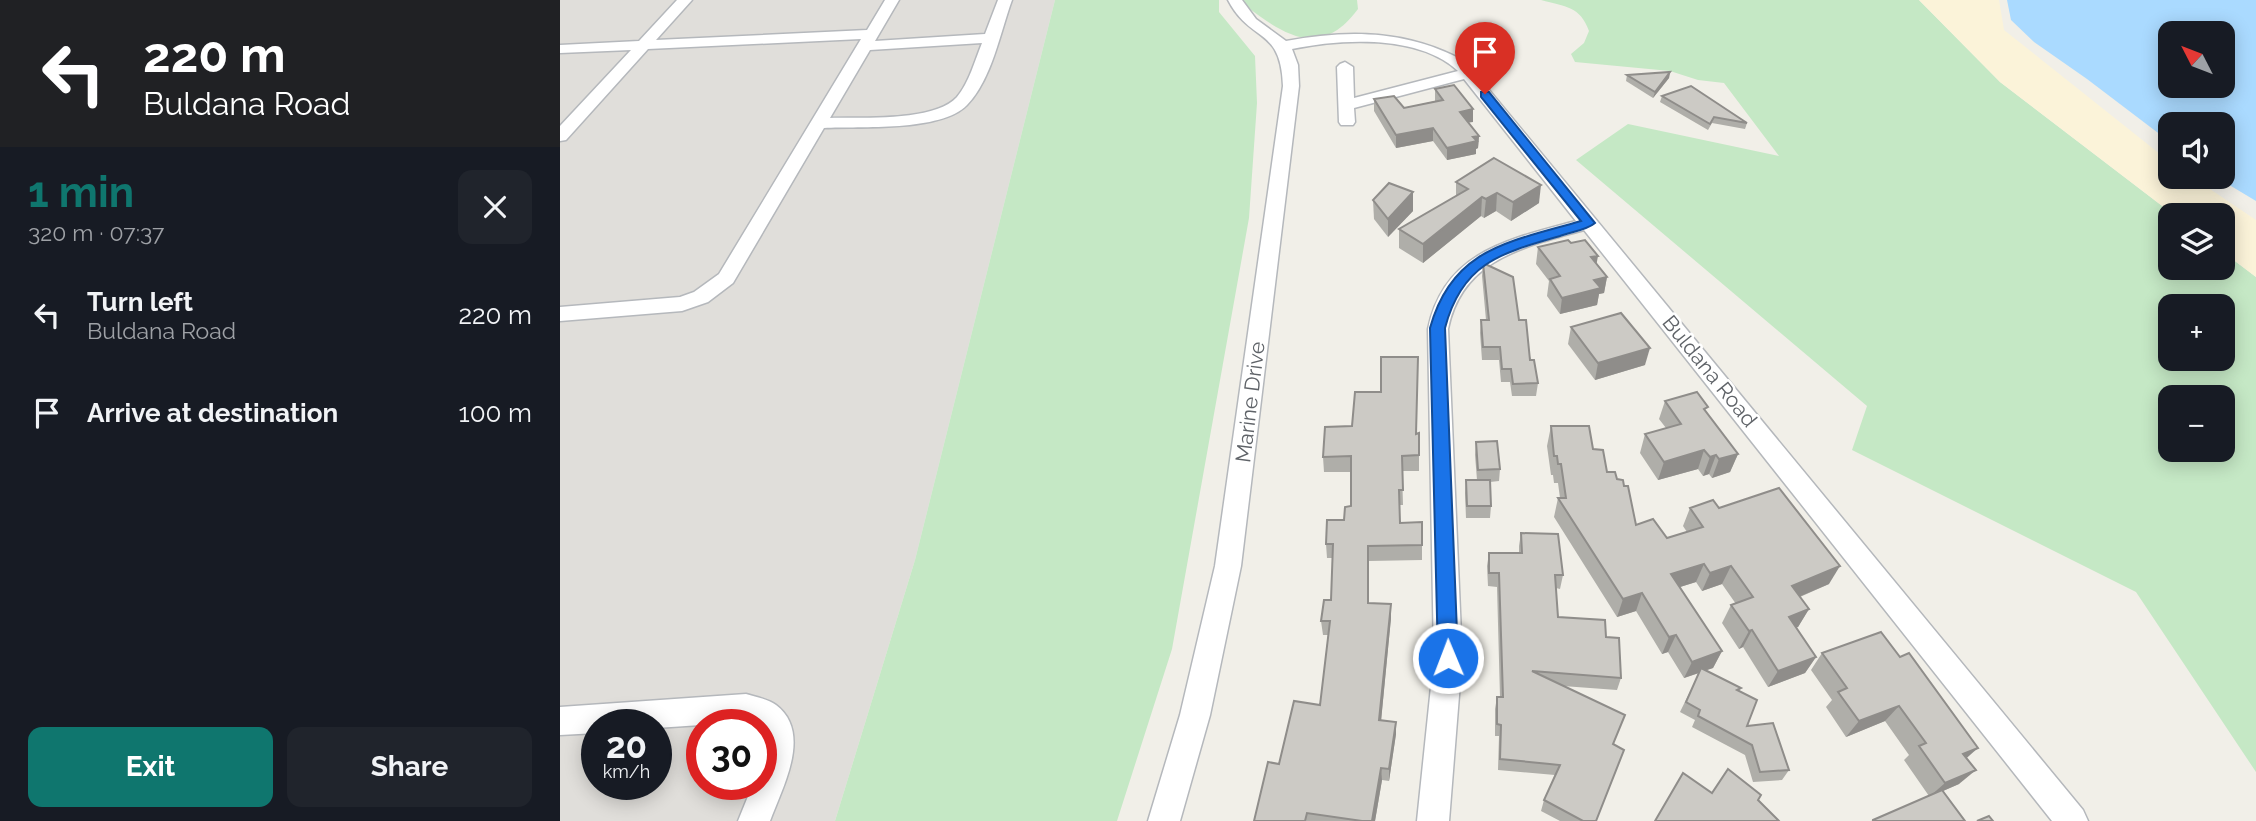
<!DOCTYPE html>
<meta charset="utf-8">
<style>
body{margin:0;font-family:Raleway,sans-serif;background:#20242c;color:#f1f3f6;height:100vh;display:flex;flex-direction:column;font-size:26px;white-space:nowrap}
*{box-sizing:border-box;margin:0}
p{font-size:23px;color:#9ea1a6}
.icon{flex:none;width:38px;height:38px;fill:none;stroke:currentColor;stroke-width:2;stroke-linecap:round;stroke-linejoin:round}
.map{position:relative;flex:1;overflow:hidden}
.side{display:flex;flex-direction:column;background:#171b24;width:560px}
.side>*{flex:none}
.banner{background:#202124;color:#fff;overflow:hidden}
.needle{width:46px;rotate:312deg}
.fabs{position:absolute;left:1598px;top:21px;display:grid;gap:14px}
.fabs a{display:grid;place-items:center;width:77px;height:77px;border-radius:14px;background:#171b24;box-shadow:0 4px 18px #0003;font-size:35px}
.speed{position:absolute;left:21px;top:709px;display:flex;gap:14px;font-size:35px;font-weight:700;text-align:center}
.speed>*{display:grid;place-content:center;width:91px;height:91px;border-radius:50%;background:#171b24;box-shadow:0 4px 18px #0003;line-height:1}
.speed small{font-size:18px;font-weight:400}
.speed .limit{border:10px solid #d22;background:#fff;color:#111}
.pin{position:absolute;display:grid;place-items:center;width:60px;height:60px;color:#fff;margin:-72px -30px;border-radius:50% 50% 50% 0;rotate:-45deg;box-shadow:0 0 7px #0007}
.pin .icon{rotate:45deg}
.me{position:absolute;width:77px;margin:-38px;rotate:359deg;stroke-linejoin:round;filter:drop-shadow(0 0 5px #0008)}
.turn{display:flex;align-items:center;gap:24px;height:147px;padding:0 28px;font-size:32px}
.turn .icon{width:91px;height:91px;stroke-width:2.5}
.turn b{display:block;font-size:49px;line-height:60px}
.round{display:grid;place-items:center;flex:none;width:74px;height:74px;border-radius:14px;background:#20242c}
.overview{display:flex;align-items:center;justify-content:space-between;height:119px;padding:0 28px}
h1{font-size:42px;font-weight:700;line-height:52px;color:#0f766e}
.primary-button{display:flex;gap:14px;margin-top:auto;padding:14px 28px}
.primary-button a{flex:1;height:80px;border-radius:14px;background:#0f766e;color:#fff;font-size:28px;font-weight:700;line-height:80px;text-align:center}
.primary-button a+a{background:#20242c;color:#f1f3f6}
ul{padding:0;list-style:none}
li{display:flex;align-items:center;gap:21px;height:98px;padding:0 28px}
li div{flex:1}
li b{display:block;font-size:26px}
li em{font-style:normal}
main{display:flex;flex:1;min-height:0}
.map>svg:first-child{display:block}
.industrial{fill:#e0deda;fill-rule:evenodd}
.green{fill:#c5e8c5;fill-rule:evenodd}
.sand{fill:#fbf3d9}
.water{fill:#aadaff;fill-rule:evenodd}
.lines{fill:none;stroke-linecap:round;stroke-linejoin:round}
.minor-casing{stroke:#b5b8bc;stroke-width:3}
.minor{fill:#fff;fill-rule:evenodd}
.wall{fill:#afaea9}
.shaded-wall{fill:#8f8d8a}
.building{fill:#cccac5;stroke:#8f8d8a;stroke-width:2}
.route{fill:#1a73e8;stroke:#114b97;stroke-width:2}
.labels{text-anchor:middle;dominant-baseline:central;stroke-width:5;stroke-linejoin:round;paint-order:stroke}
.street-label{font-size:21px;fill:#5f6368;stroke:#fff}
</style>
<main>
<section class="side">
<div class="banner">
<div class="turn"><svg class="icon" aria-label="left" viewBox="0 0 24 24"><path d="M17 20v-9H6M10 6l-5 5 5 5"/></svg><div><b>220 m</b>Buldana Road</div></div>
</div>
<div class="overview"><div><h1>1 min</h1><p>320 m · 07:37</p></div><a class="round"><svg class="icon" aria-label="close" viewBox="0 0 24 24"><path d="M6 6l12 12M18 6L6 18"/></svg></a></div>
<ul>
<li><svg class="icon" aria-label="left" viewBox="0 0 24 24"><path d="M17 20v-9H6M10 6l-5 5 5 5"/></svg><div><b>Turn left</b><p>Buldana Road</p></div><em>220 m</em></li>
<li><svg class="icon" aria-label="arrive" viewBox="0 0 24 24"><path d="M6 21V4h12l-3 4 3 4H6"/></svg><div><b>Arrive at destination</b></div><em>100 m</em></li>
</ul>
<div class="primary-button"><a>Exit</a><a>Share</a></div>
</section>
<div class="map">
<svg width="1696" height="821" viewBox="0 0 1696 821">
<rect width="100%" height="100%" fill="#f1efe8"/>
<path class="industrial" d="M0 0H495L355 560 275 821H0ZM37 724H96V784H37ZM142 724H201V784H142Z"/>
<g class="green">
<polygon points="495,0 659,0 659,12 695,56 697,103 689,218 612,649 557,821 275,821 355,560"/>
<path d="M684 0H797L798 9C761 59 725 36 686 6Z"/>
<path d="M981 0H1359L1440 82 1614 215H1610V268H1662L1663 252 1696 277V772L1576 592 1292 450 1307 406 1016 160 1068 124 1219 156 1164 83 1138 80 1110 71 1015 62 1011 54 1024 43 1029 31C1020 6 1006 7 981 0ZM1610 306H1662V359H1610ZM1610 397H1662V450H1610Z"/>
</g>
<polygon class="sand" points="1359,0 1439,0 1444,30 1610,162 1610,177 1632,177 1696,220 1696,277 1663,252 1662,215 1614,215 1440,82"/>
<path class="water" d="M1447 0H1696V201L1656 177H1662V124H1610V142L1527 79 1474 42 1451 20ZM1610 33H1662V86H1610Z"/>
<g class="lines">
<g class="minor-casing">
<g id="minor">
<path d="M117 0H132L96 40 307 30 325 0H339L315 41 425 34 438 0H452C440 33 432 79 407 105 381 132 300 126 264 128L173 283 148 302 122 311 0 321V307L120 297 134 292 159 274 301 39 88 49 6 140 0 141V126L71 50 0 53V45L79 41ZM422 43C415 60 409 83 397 97 374 122 302 117 270 118L310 50Z"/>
<path d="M668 0H682L696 19 726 41C789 29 849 30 906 62L1523 810 1528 821H1492L1024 230C964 247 902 259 888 329L902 658 889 821H857L874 658 868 329C884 251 950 239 1016 221L904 79 794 108 795 122 793 125H781L779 122 777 67 780 64 785 62 793 67 794 98 898 71C858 34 781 39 732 49L738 65 739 86 681 566 650 715 620 821H588L620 715 655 566 723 86C721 26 691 44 668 0Z"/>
<path d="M186 694C196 697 208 699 216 705 253 733 222 788 210 821H178L193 784H201L204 737 201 724 186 722 96 728V724H37V733L0 735V707Z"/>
</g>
</g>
<use href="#minor" class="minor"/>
</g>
<g class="wall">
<polygon points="1110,72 1109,78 1093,98 1066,81 1067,75"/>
<polygon points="875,89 913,122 908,122 919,136 918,148 916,149 916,154 887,160 873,141 836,148 814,111 814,99 844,108 875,101"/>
<polygon points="1102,96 1187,123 1185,129 1152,123 1148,130 1100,102"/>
<polygon points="896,182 979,203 951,221 936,211 924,218 921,216 863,263 839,248 839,229 896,197"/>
<polygon points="853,192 853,211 828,237 814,219 813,200"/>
<polygon points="1011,243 1037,264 1047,277 1044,293 1039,294 1037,305 1000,314 987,296 989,281 976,264 978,247"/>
<polygon points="923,263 959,320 978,383 976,396 952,396 950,382 941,382 939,360 922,360 920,333 921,320 926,320 922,276"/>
<polygon points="1011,327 1085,365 1035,380 1008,344"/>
<polygon points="1105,401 1147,413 1178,454 1170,472 1152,478 1149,474 1143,476 1138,469 1098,480 1080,453 1085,434 1106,428 1099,419"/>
<polygon points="792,426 856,434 859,455 859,471 842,471 843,505 839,505 840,523 862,545 862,560 809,561 809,603 831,618 821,720 836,734 829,781 822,780 815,821 694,821 719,764 760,705 768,635 763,635 761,621 771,600 773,558 767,558 766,544 784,520 791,506 791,472 764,472 763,457"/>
<polygon points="991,426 1033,449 1047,472 1064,486 1076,525 1107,538 1127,532 1123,526 1130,508 1159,508 1269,584 1240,597 1249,609 1238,627 1236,627 1256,657 1245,673 1208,687 1183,647 1179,649 1162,623 1171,605 1176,604 1162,584 1142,591 1136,582 1120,587 1162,651 1153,668 1146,670 1180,691 1187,726 1229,770 1222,780 1193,782 1185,755 1132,727 1135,720 1120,712 1139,673 1124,678 1108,652 1102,654 1076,611 1057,617 994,517 998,498 1000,498 998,483 994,483 993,475 991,475 987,446"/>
<polygon points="916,442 940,469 939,481 930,482 931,506 930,518 906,518 905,493 906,480 917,480 915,455"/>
<polygon points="961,533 1003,575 1000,589 996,588 998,617 1046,637 1061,678 1057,690 1003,686 1053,744 1036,821 1000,821 981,811 984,800 995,775 938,770 939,736 935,736 935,709 937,697 940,697 937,587 928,586 927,566 929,553 959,553 959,546"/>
<polygon points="1262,653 1340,657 1407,758 1399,784 1383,791 1405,821 1311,821 1369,796 1344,760 1349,755 1325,721 1286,737 1266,707 1272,700 1251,670"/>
</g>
<g class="shaded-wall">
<polygon points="1110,72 1109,78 1093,98 1095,92"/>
<polygon points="913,109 913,122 899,124 900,112"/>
<polygon points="873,128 873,141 836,148 836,135"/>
<polygon points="919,136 918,148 916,149 916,154 887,160 887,148"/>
<polygon points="981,185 979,203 951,221 953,202"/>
<polygon points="853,192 853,211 828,237 828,219"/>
<polygon points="937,193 936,211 924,218 926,199"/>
<polygon points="922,197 921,216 863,263 863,244"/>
<polygon points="1038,256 1035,272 1031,257"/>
<polygon points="1047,277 1044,293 1039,294 1037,305 1000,314 1002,298 1034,280"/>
<polygon points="1090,348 1085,365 1035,380 1038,363"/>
<polygon points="1144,450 1138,469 1098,480 1104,462"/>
<polygon points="1178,454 1170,472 1152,478 1159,459"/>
<polygon points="1156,455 1149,474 1143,476 1150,457"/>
<polygon points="808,546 809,561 809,617 808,603"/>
<polygon points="1144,564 1136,582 1104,592 1111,574"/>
<polygon points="1171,566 1162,584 1142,591 1150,573"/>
<polygon points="1280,566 1269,584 1222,604 1232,586"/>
<polygon points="1082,593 1076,611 1057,617 1063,599"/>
<polygon points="831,604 831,618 820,732 819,720"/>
<polygon points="1249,609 1238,627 1218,634 1229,617"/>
<polygon points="1192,630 1183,647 1179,649 1189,631"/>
<polygon points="1116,635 1108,652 1102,654 1109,637"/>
<polygon points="1162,651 1153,668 1124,678 1132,662"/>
<polygon points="1256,657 1245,673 1208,687 1218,671"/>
<polygon points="1339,706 1325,721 1286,737 1299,721"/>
<polygon points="836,722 836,734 829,781 829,769"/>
<polygon points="1418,748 1401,763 1403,754"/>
<polygon points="821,768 822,780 815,821 812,821"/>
<polygon points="1416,770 1399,784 1369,797 1385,783"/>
</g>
<g class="building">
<polygon points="1110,72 1095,92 1067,75"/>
<polygon points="894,85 913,109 900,112 919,136 913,137 917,141 887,148 873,128 836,135 814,99 834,96 844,108 883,100 875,89"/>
<polygon points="1131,86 1187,123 1154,117 1150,124 1102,96"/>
<polygon points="934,158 981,185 953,202 937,193 926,199 922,197 863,244 839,229 908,189 896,182"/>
<polygon points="829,183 853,192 828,219 813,200"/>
<polygon points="1008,240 1011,243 1025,240 1038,256 1031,257 1047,277 1034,280 1041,288 1002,298 990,279 1000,276 978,247"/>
<polygon points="923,263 953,277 959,320 966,320 970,360 974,360 978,383 953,384 951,369 942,369 940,347 923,347 921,320 929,320"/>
<polygon points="1061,313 1090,348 1038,363 1011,327"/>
<polygon points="821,357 858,357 856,434 859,433 859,455 842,456 843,490 839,490 840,523 862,522 862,545 808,546 808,603 831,604 819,720 836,722 829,769 821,768 812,821 802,821 747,813 745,821 694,821 708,762 719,764 734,701 760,705 770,621 761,621 764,600 771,600 773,544 766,544 767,520 784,520 785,507 791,506 791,456 763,457 765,427 792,426 795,392 821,392"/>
<polygon points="1137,392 1148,407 1144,409 1178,454 1159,459 1156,455 1150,457 1144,450 1104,462 1085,434 1121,424 1105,401"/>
<polygon points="991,426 1029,426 1033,449 1043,450 1047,472 1055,472 1057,479 1063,480 1064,486 1068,486 1076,525 1093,519 1107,538 1143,527 1130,508 1153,500 1159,508 1219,488 1280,566 1232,586 1249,609 1229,617 1256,657 1218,671 1192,630 1189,631 1171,605 1193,597 1171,566 1150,573 1144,564 1111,574 1162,651 1132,662 1116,635 1109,637 1082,593 1063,599 998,498 1006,498 1001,464 998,464 997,456 994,456"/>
<polygon points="937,441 940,469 918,470 916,442"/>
<polygon points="906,480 930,480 931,506 907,506"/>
<polygon points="961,533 998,534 1003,575 995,575 998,617 1045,620 1046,637 1059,638 1061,678 972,671 1065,715 1053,744 1064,750 1036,821 1023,821 984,800 1000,765 940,759 941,725 937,724 937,697 943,697 939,573 929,573 929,553 962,553"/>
<polygon points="1321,632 1340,657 1349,653 1418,748 1403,754 1416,770 1385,783 1359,746 1366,743 1339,706 1299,721 1278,692 1287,688 1262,653"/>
<polygon points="1141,668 1181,688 1177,690 1197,700 1187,726 1213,723 1229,770 1200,772 1192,745 1138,716 1140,710 1126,702"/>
<polygon points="1168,769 1201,795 1198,800 1219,821 1095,821 1123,773 1152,793"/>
<polygon points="1382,790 1405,821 1313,821 1313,820"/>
<polygon points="1429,816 1433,821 1417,821"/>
</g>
<path class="route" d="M921 92H929L1035 223C1027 230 1011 232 1000 236 941 253 902 263 885 328L898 658 895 665 888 667 881 665 878 658 870 328C892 248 949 242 1021 221L921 97Z"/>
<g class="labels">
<g class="street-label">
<text transform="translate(1150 371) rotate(51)">Buldana Road</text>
<text transform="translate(690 402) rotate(-83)">Marine Drive</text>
</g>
</g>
</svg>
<div class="fabs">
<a><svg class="needle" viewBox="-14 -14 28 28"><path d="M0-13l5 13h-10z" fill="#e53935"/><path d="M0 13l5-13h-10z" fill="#9ea1a6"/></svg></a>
<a><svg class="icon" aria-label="sound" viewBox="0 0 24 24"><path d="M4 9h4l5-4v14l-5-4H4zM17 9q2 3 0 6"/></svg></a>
<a><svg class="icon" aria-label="layers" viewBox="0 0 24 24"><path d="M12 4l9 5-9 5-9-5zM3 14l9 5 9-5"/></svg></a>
<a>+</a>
<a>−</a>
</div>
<div class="speed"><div>20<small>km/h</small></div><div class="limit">30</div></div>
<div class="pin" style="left:925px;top:94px;background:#d93025"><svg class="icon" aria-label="arrive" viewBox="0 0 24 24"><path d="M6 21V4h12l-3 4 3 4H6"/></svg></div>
<svg class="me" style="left:888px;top:658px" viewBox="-20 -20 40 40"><circle r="17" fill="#1a73e8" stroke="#fff" stroke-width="3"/><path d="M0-11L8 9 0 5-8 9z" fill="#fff"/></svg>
</div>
</main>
